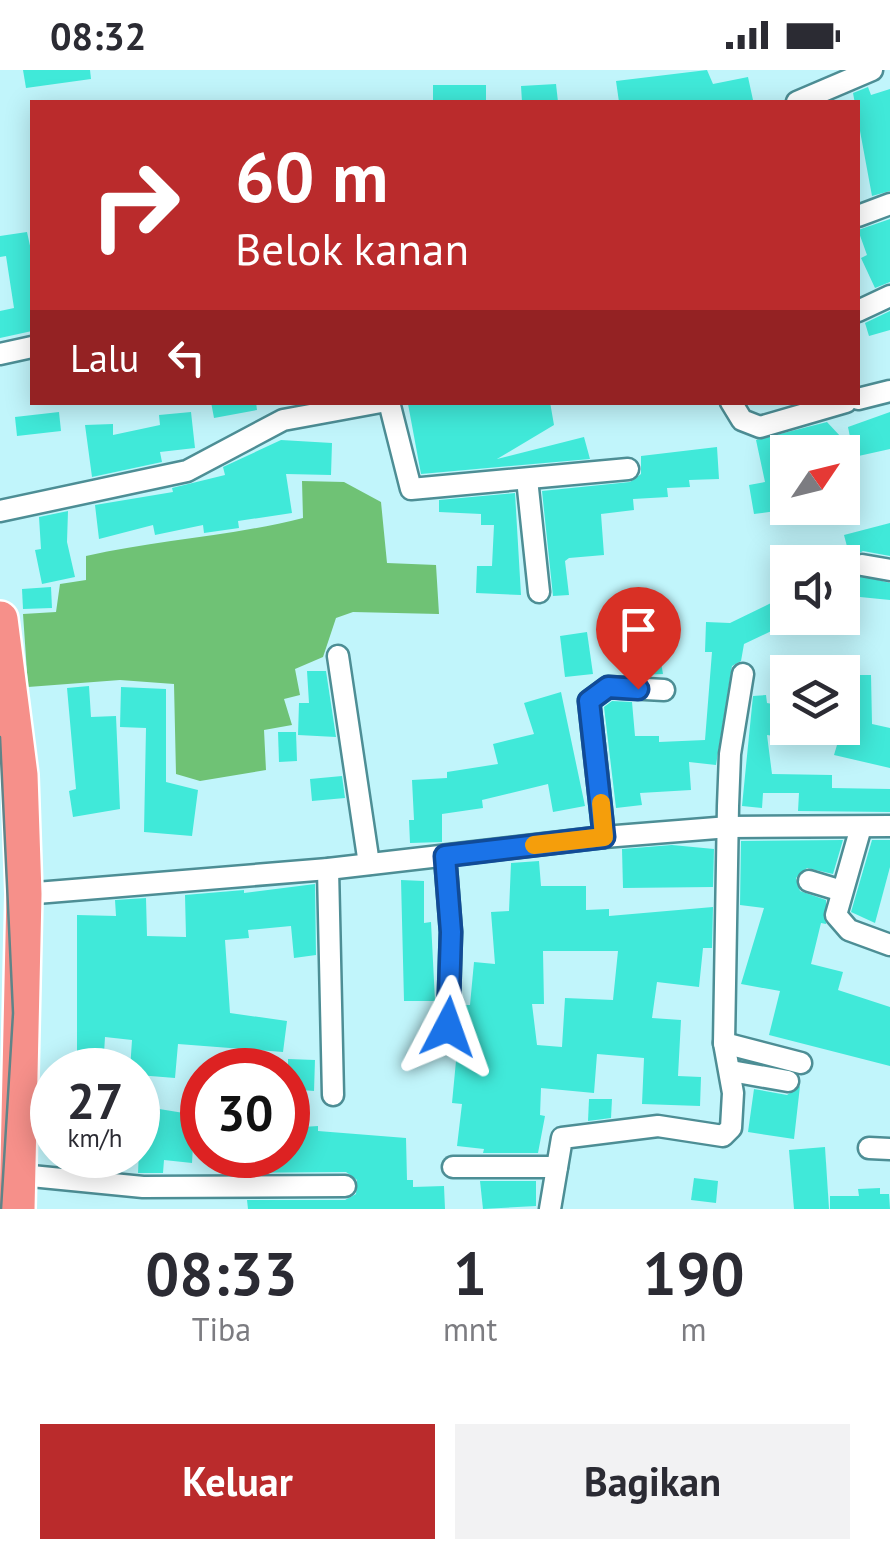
<!DOCTYPE html>
<html lang="id">
<style>
body{margin:0;font-family:"PT Sans",sans-serif;background:#f2f2f3;color:#2b2b33;height:100vh;display:flex;flex-direction:column;font-size:38px;white-space:nowrap}
*{box-sizing:border-box;margin:0}
p{font-size:32px;color:#7c7c81}
.icon{flex:none;width:55px;height:55px;fill:none;stroke:currentColor;stroke-width:2;stroke-linecap:round;stroke-linejoin:round}
.map{position:relative;height:1139px;overflow:hidden}
.drawer{display:flex;flex-direction:column;background:#fff;flex:1}
.drawer>*{flex:none}
.top-card{position:absolute;left:30px;top:30px;width:830px;height:305px;border-radius:0px;box-shadow:0 5px 25px #0003;background:#ba2b2c;color:#fff;overflow:hidden}
.needle{width:65px;rotate:55deg}
.buttons{position:absolute;left:770px;top:365px;display:grid;gap:20px}
.buttons a{display:grid;place-items:center;width:90px;height:90px;border-radius:0px;background:#fff;box-shadow:0 5px 25px #0003;font-size:50px}
.speed{position:absolute;left:30px;top:978px;display:flex;gap:20px;font-size:50px;font-weight:700;text-align:center}
.speed>*{display:grid;place-content:center;width:130px;height:130px;border-radius:50%;background:#fff;box-shadow:0 5px 25px #0003;line-height:1}
.speed small{font-size:25px;font-weight:400}
.speed .limit{border:15px solid #d22;background:#fff;color:#111}
.pin{position:absolute;display:grid;place-items:center;width:85px;height:85px;color:#fff;margin:-102px -42px;border-radius:50% 50% 50% 0;rotate:-45deg;box-shadow:0 0 10px #0007}
.pin .icon{rotate:45deg}
.me{position:absolute;width:110px;margin:-55px;rotate:4deg;stroke-linejoin:round;filter:drop-shadow(0 0 8px #0008)}
.turn{display:flex;align-items:center;gap:35px;height:210px;padding:0 40px;font-size:45px}
.turn .icon{width:130px;height:130px;stroke-width:2.5}
.turn b{display:block;font-size:70px;line-height:85px}
.then{display:flex;align-items:center;height:95px;padding:0 40px;background:#0003;gap:20px;font-size:38px}
.eta{display:flex;justify-content:space-evenly;align-items:center;height:170px;text-align:center}
.eta b{font-size:60px;font-weight:600;line-height:70px}
.primary-button{display:flex;gap:20px;margin-top:auto;padding:20px 40px}
.primary-button a{flex:1;height:115px;border-radius:0px;background:#ba2b2c;color:#fff;font-size:40px;font-weight:600;line-height:115px;text-align:center}
.primary-button a+a{background:#f2f2f3;color:#2b2b33}
.status{display:flex;justify-content:space-between;align-items:center;height:70px;padding:0 50px;background:#fff;direction:ltr}
.status svg{height:28px;fill:currentColor}
.map>svg:first-child{display:block}
.forest{fill:#6fc275}
.building{fill:#40e9d9;fill-rule:evenodd}
.lines{fill:none;stroke-linecap:round;stroke-linejoin:round}
.minor-casing{stroke:#4d8e95;stroke-width:25}
.trunk-casing{stroke:#fff;stroke-width:40}
.minor{stroke:#fff;stroke-width:20}
.trunk{stroke:#f6908a;stroke-width:35}
.tram{stroke:#5f8488;stroke-width:2.5}
.route-casing{stroke:#114b97;stroke-width:25}
.route{stroke:#1a73e8;stroke-width:18}
.slow{stroke:#f59e0b;stroke-width:18}
</style>
<div class="status"><b>08:32</b><svg viewBox="0 0 49 12"><path d="M0 12V9h3v3zM5 12V6h3v6zM10 12V3h3v9zM15 12V0h3v12zM26 1h20v11H26zM47 4h2v5h-2z"/></svg></div>
<div class="map">
<svg width="890" height="1139" viewBox="0 0 890 1139">
<rect width="100%" height="100%" fill="#c1f5fb"/>
<path class="forest" d="M302 411 344 412 381 432 387 493 436 495 439 544 353 542 336 548 323 587 295 599 300 625 284 629 292 655 264 660 266 700 200 711 176 704 174 614 120 610 28 617 23 544 56 542 60 514 86 510V486C158 470 232 466 303 448Z"/>
<g class="building">
<polygon points="23,0 90,0 91,9 26,18"/>
<polygon points="707,0 713,14 748,7 753,30 619,32 616,11"/>
<polygon points="556,14 558,32 522,32 521,16"/>
<rect x="433" y="15" width="53" height="17"/>
<polygon points="868,17 871,25 890,19 890,121 872,126 853,23"/>
<polygon points="890,149 890,212 875,218 861,188 867,185 858,160"/>
<polygon points="27,162 32,185 32,261 0,268 0,241 14,238 6,186 0,187 0,166"/>
<polygon points="890,241 890,260 869,266 865,253"/>
<polygon points="211,332 256,332 257,340 214,348"/>
<polygon points="528,332 550,332 554,355 497,389 584,367 590,389 421,404 408,334"/>
<polygon points="59,342 61,361 17,366 15,347"/>
<polygon points="191,342 195,378 160,382 162,392 92,407 85,355 113,354 113,365 160,355 159,345"/>
<polygon points="890,342 890,379 854,387 848,357"/>
<polygon points="827,352 841,367 824,382 788,382 788,416 772,420 776,441 754,444 749,415 765,412 756,370"/>
<polygon points="281,370 332,373 331,405 286,404 292,443 238,451 239,458 204,463 203,455 155,465 153,455 99,469 95,435 173,422 172,418 225,405 223,397"/>
<polygon points="717,377 719,409 689,410 690,417 667,418 668,427 633,429 634,440 601,444 604,485 569,488 565,491 569,525 553,526 542,421 630,412 641,404 641,386"/>
<polygon points="515,423 521,525 476,523 477,496 492,496 494,455 481,455 481,444 439,442 439,430"/>
<polygon points="68,441 67,472 75,507 42,514 35,480 41,479 39,447"/>
<polygon points="890,453 890,486 863,481 850,488 844,465"/>
<polygon points="851,503 890,513 890,530 850,526"/>
<polygon points="51,517 52,538 23,539 22,519"/>
<polygon points="771,533 782,556 744,574 741,591 732,596 716,695 689,692 691,720 640,723 642,735 616,738 604,637 612,631 632,632 635,666 659,666 659,672 705,670 712,582 705,582 706,552 730,553"/>
<polygon points="655,557 663,604 636,605 628,562"/>
<polygon points="587,562 593,604 565,607 560,566"/>
<polygon points="307,601 326,601 336,667 298,665 299,633 309,633"/>
<polygon points="842,605 871,605 872,654 890,658 890,698 834,685 842,658"/>
<polygon points="89,616 91,647 116,646 120,739 73,747 69,721 76,719 67,618"/>
<polygon points="121,617 166,619 166,712 198,720 192,766 144,762 146,658 120,657"/>
<polygon points="561,622 585,736 553,742 548,714 482,730 483,738 442,744 442,772 410,773 409,750 414,750 412,710 447,708 447,702 498,694 493,674 534,664 524,633"/>
<polygon points="766,625 767,633 788,637 788,668 767,665 772,704 832,705 832,718 890,719 890,742 798,741 799,723 763,723 762,738 742,736 753,626"/>
<polygon points="278,662 296,662 297,691 279,692"/>
<polygon points="342,706 345,728 312,731 310,709"/>
<polygon points="843,770 833,804 807,798 796,808 800,821 826,830 826,854 821,853 811,894 843,902 838,920 890,937 890,996 769,965 780,921 741,914 764,838 740,835 741,771"/>
<polygon points="872,770 890,770 890,797 875,853 851,842"/>
<polygon points="672,775 714,779 713,817 623,818 622,779"/>
<path d="M539 791 541 816H586V840L609 839V846L713 837 712 878H703L699 917 657 912 652 948 681 950 678 1006 701 1007 700 1036 642 1034 644 988 597 984 594 1023 541 1018 540 1045 545 1046 538 1083H483L484 1079 457 1076 462 1034 452 1033 458 970 454 969 462 958V935H470L474 892 495 894 491 842 509 841 511 793ZM543 881H618L613 930 565 928 562 977 537 975 532 934H544Z"/>
<polygon points="401,810 424,811 424,853 431,852 435,931 404,931"/>
<polygon points="315,814 316,885 294,888 291,856 248,860 249,868 225,870 230,943 287,951 283,982 178,974 175,1008 138,1005 138,1000 130,1000 132,970 105,967 103,1000 77,1000 77,845 116,846 115,830 146,828 147,866 186,867 185,825 244,820 244,823"/>
<polygon points="288,989 315,990 314,1021 288,1019"/>
<polygon points="800,1016 794,1069 748,1062 754,1019 787,1025"/>
<polygon points="589,1029 612,1029 611,1048 588,1051"/>
<polygon points="141,1036 202,1046 202,1075 193,1075 192,1093 164,1090 163,1103 138,1103"/>
<polygon points="318,1056 318,1061 406,1068 407,1110 413,1110 413,1117 444,1116 445,1139 248,1139 247,1130 345,1130 356,1124 357,1110 346,1102 239,1103 239,1085 288,1085 288,1058"/>
<polygon points="825,1077 829,1139 794,1139 789,1080"/>
<polygon points="694,1108 718,1111 716,1133 691,1130"/>
<polygon points="480,1111 536,1111 536,1136 483,1139"/>
<polygon points="880,1118 880,1124 889,1124 890,1139 830,1139 830,1126 859,1126 858,1119"/>
</g>
<g class="lines">
<g class="minor-casing">
<g id="minor">
<polyline points="797,32 872,0"/>
<polyline points="858,146 890,134"/>
<polyline points="858,241 890,226"/>
<polyline points="0,284 32,277"/>
<polyline points="858,329 890,321"/>
<polyline points="389,332 411,419 628,399"/>
<polyline points="731,332 742,350 760,357 846,332"/>
<polyline points="527,409 539,522"/>
<polyline points="0,441 187,401 283,350 381,332"/>
<polyline points="862,495 890,500"/>
<polyline points="338,586 369,794"/>
<polyline points="861,757 836,845 849,860 890,875"/>
<polyline points="604,767 589,631 608,617 664,620"/>
<polyline points="445,786 451,862 448,957"/>
<polyline points="328,799 333,1025"/>
<polyline points="809,811 842,821"/>
<polyline points="24,824 328,799 604,767 729,757 890,756"/>
<polyline points="724,973 801,993"/>
<polyline points="731,1001 788,1011"/>
<polyline points="869,1078 890,1079"/>
<polyline points="453,1097 557,1097"/>
<polyline points="21,1105 143,1117 345,1116"/>
<polyline points="550,1139 562,1068 658,1056 723,1066 731,1058 733,1023 724,973 728,736 730,684 743,604"/>
</g>
</g>
<g class="trunk-casing">
<polyline id="trunk" points="0,549 20,705 24,824 17,1139"/>
</g>
<use href="#minor" class="minor"/>
<use href="#trunk" class="trunk"/>
<polyline class="tram" points="0,667 13,943 1,1139"/>
</g>
<g class="lines">
<g class="route-casing">
<polyline id="route" points="448,957 451,862 445,786 604,767 589,631 608,617 638,619"/>
</g>
<use href="#route" class="route"/>
<polyline class="slow" points="534,775 604,767 601,733"/>
</g>
</svg>
<div class="buttons">
<a><svg class="needle" viewBox="-14 -14 28 28"><path d="M0-13l5 13h-10z" fill="#e53935"/><path d="M0 13l5-13h-10z" fill="#7c7c81"/></svg></a>
<a><svg class="icon" aria-label="sound" viewBox="0 0 24 24"><path d="M4 9h4l5-4v14l-5-4H4zM17 9q2 3 0 6"/></svg></a>
<a><svg class="icon" aria-label="layers" viewBox="0 0 24 24"><path d="M12 4l9 5-9 5-9-5zM3 14l9 5 9-5"/></svg></a>
</div>
<div class="speed"><div>27<small>km/h</small></div><div class="limit">30</div></div>
<div class="pin" style="left:638px;top:619px;background:#d93025"><svg class="icon" aria-label="arrive" viewBox="0 0 24 24"><path d="M6 21V4h12l-3 4 3 4H6"/></svg></div>
<svg class="me" style="left:448px;top:957px" viewBox="-20 -20 40 40"><path d="M0-17L14 15 0 8-14 15z" fill="#1a73e8" stroke="#fff" stroke-width="4"/></svg>
<div class="top-card">
<div class="turn"><svg class="icon" aria-label="right" viewBox="0 0 24 24"><path d="M7 20v-9h11M14 6l5 5-5 5"/></svg><div><b>60 m</b>Belok kanan</div></div>
<div class="then">Lalu<svg class="icon" aria-label="left" viewBox="0 0 24 24"><path d="M17 20v-9H6M10 6l-5 5 5 5"/></svg></div>
</div>
</div>
<section class="drawer">
<div class="eta">
<div><b>08:33</b><p>Tiba</p></div>
<div><b>1</b><p>mnt</p></div>
<div><b>190</b><p>m</p></div>
</div>
<div class="primary-button"><a>Keluar</a><a>Bagikan</a></div>
</section>
